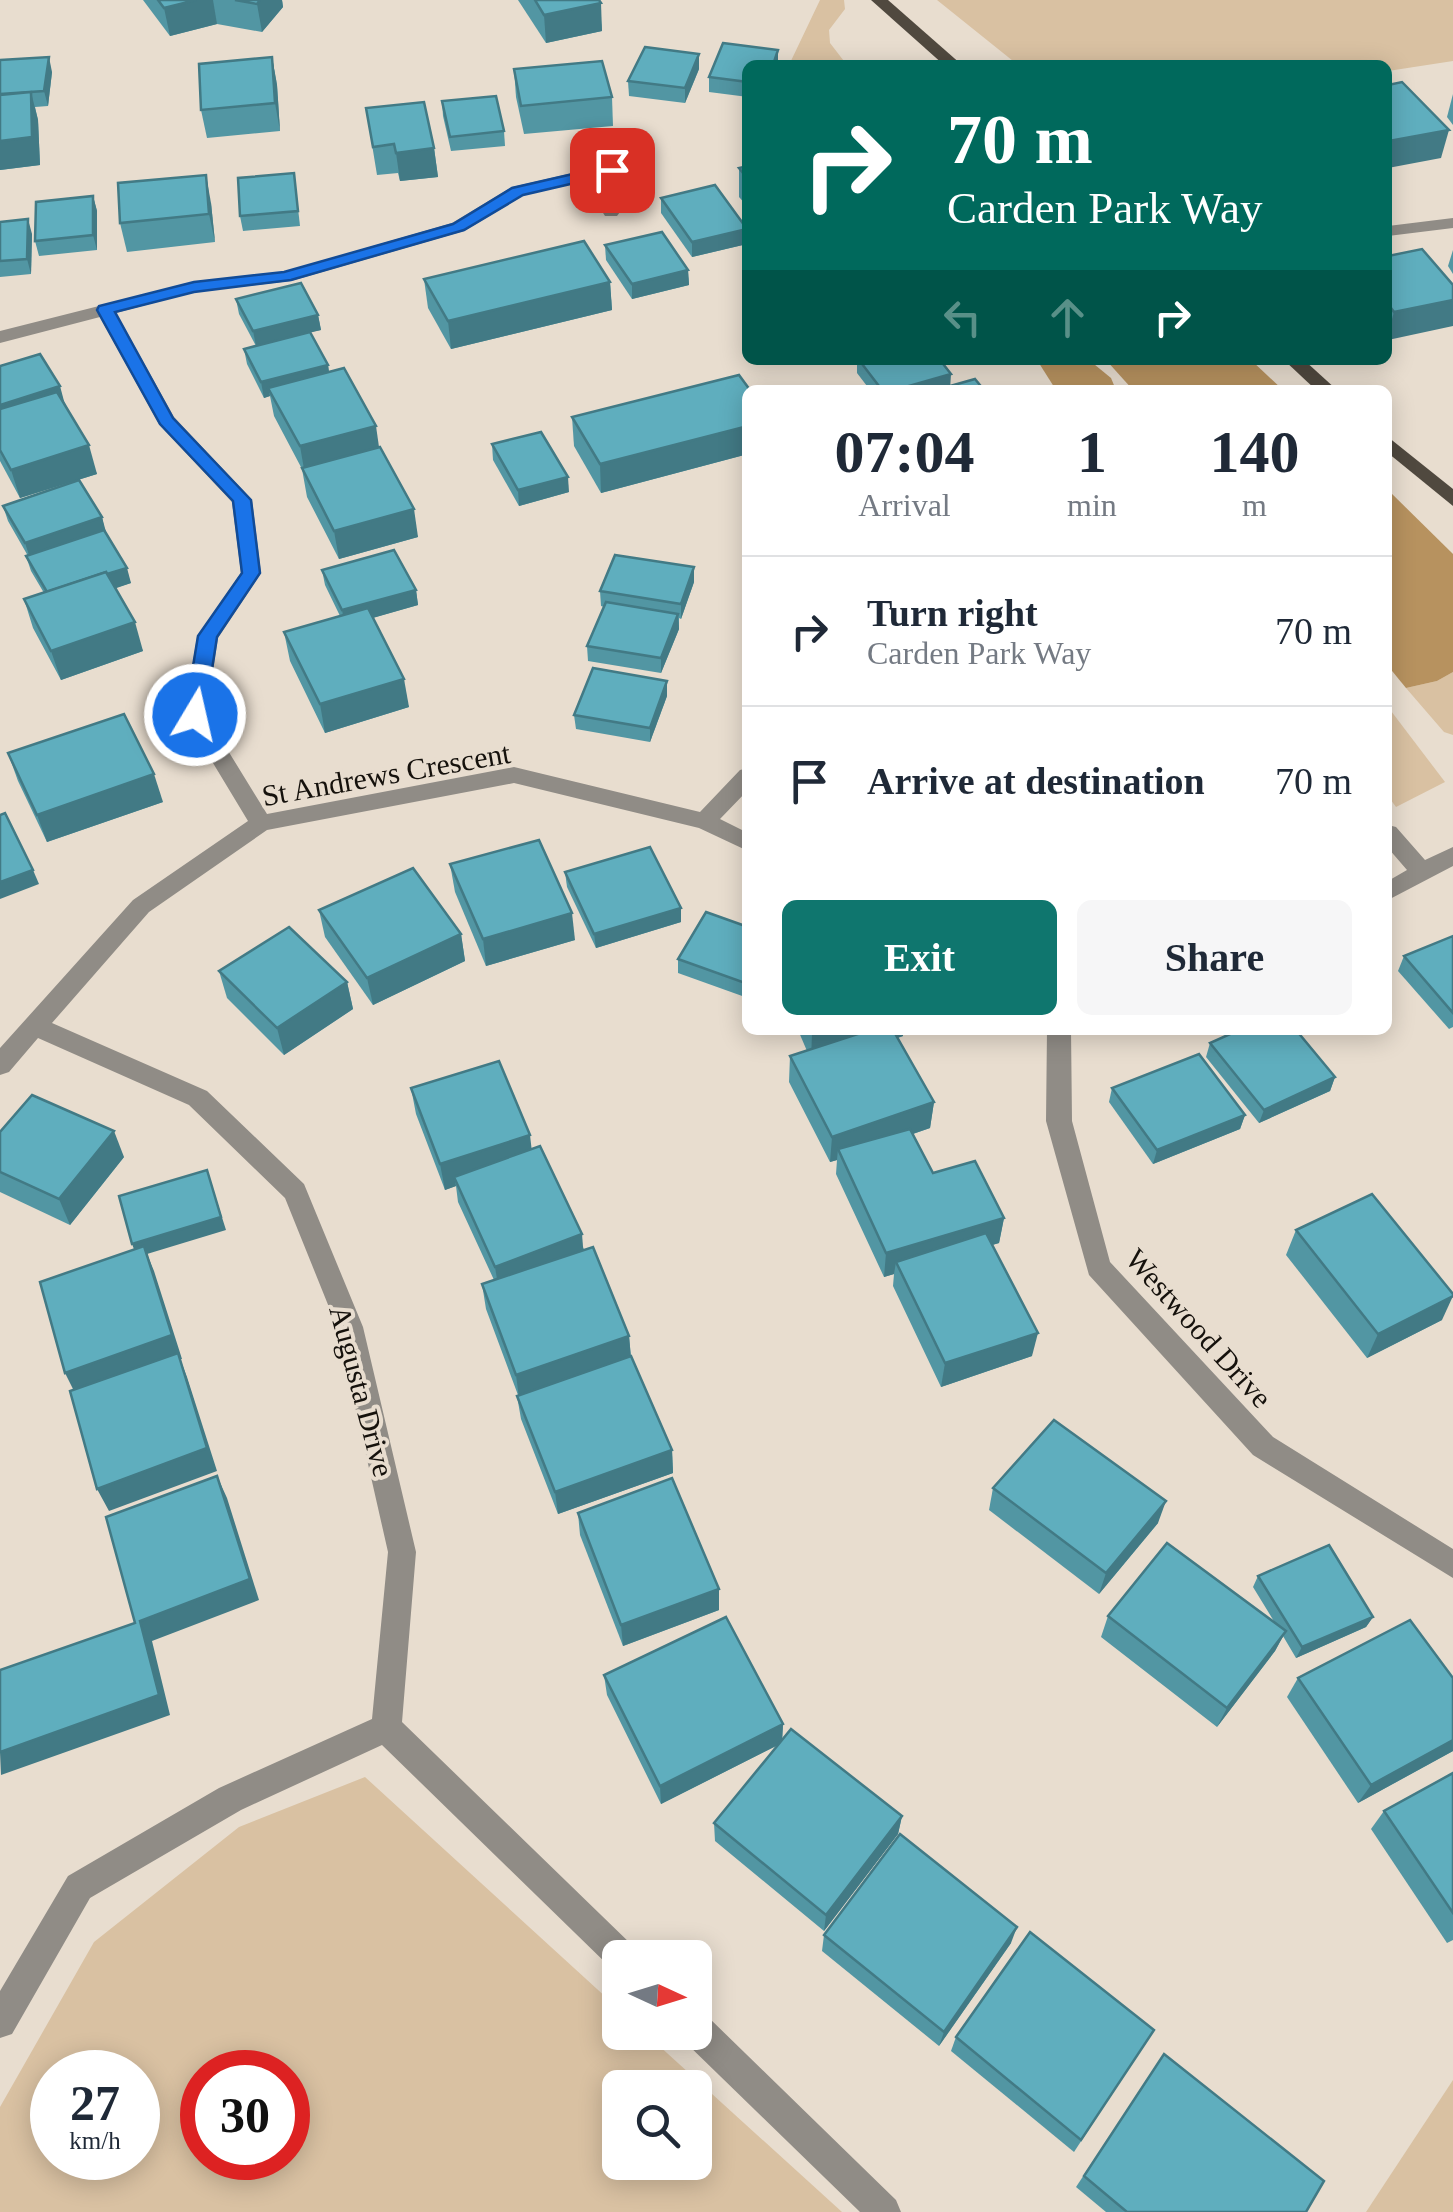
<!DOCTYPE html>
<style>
body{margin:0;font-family:"Times New Roman",serif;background:#f6f6f7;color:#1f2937;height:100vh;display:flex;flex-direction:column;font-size:38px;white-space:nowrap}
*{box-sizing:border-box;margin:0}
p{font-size:32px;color:#747a83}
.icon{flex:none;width:55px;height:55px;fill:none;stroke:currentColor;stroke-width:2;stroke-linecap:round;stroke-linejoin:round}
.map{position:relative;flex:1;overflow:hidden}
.drawer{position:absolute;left:742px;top:385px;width:650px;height:650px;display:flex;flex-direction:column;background:#fff;border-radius:15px;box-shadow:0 5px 25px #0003}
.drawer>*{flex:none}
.hud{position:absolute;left:742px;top:60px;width:650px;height:305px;border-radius:15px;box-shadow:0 5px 25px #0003;background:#00695c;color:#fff;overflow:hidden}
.needle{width:65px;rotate:94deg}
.fabs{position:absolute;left:602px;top:1940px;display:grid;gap:20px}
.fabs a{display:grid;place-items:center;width:110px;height:110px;border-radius:15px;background:#fff;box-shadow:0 5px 25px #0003;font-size:50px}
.speed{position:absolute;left:30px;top:2050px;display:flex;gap:20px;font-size:50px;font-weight:700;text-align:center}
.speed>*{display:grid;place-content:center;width:130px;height:130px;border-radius:50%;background:#fff;box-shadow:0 5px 25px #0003;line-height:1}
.speed small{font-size:25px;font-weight:400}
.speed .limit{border:15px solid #d22;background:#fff;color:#111}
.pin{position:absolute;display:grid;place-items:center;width:85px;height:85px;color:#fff;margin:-42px;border-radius:20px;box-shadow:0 5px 15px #0006}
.me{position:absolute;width:110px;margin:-55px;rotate:9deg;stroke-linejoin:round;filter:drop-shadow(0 0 8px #0008)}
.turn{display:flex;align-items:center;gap:35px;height:210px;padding:0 40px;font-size:45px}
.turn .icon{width:130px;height:130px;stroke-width:2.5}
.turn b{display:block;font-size:70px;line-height:85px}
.lanes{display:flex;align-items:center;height:95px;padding:0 40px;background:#0003;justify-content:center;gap:50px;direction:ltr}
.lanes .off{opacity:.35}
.eta{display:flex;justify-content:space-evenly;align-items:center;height:170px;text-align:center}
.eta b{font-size:60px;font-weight:800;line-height:70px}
.button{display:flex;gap:20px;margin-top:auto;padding:20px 40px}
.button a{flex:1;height:115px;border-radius:15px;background:#0f766e;color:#fff;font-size:40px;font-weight:800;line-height:115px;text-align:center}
.button a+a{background:#f6f6f7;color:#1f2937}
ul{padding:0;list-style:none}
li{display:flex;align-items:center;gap:30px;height:150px;padding:0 40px;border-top:2px solid #e0e1e3}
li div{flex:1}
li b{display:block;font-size:38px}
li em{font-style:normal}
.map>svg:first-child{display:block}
.green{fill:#d9c1a2;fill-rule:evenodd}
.forest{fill:#b7925f}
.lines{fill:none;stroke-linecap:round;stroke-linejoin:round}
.street{fill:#908c86;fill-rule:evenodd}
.primary{fill:#50493f;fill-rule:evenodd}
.wall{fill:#5296a3}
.shaded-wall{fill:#427a85}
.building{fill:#5faebe;stroke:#427a85;stroke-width:2.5}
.route{fill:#1a73e8;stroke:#114b97;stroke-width:2.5}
.labels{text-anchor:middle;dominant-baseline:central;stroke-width:8;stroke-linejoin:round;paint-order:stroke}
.street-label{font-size:30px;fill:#15110c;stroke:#e8ddcf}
</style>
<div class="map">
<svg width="1453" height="2212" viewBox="0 0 1453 2212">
<rect width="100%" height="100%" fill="#e8ddcf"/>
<g class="green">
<polygon points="820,0 844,0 845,9 829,30 830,43 847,65 789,65"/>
<polygon points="937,0 1453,0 1453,61 1388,71 1388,65 1018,65"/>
<polygon points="1453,672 1453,735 1444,732 1406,688 1437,681"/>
<polygon points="1388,707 1445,782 1396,807 1388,796"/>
<path d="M365 1777 620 2010V2032L645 2033 842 2212H0V2107L94 1942 239 1827ZM52 2072H138V2158H52ZM202 2072H288V2158H202ZM620 2088H695V2162H620Z"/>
<polygon points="1453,2080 1453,2212 1366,2212"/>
</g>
<g class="forest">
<polygon points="1037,360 1089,360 1111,378 1116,390 1056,390"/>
<polygon points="1106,360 1251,360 1283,390 1133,390"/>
<polygon points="1388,490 1453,554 1453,672 1437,681 1406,688 1388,666"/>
</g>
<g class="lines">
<g class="street">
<polygon points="637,158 643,159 643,167 598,177 620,212 617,216 605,216 583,181 524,195 464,231 291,281 194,292 116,313 174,417 252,500 261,573 218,638 206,715 267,814 514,767 700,812 740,770 748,768 748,790 720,819 748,833 748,851 699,828 514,783 267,830 149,912 52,1023 207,1091 304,1184 363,1327 416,1552 402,1722 634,1947 639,1958 620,1958 620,1973 612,1969 382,1745 241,1810 90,1898 12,2034 0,2038 0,1991 68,1876 219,1788 372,1719 388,1552 337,1327 285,1198 189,1105 38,1038 9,1072 0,1075 0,1048 133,900 248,821 184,715 197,637 241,573 232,502 159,424 100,317 0,343 0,331 194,282 284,272 452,223 512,187"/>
<polygon points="1453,218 1453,228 1388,236 1388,226"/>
<polygon points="1388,825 1396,827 1425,860 1453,847 1453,866 1388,900 1388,881 1407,870 1388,848"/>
<polygon points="1047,1030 1071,1030 1072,1121 1110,1262 1273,1437 1453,1549 1453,1578 1253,1455 1089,1275 1046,1121"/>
<polygon points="695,2012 707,2016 896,2200 901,2212 860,2212 683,2040 681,2032 695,2032"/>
</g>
<g class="primary">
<polygon points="871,0 888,0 962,65 944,65"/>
<polygon points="1284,360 1304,360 1337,390 1316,390"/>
<polygon points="1388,437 1453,489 1453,506 1388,453"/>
</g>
</g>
<g class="wall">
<polygon points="143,0 282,0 283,7 262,32 217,24 170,36"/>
<polygon points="518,0 599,0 602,31 546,43"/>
<polygon points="778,50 778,65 748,65 748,97 709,92 709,77"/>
<polygon points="272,57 277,85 280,131 207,138 201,110"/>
<polygon points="0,60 52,72 48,106 35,107 38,120 40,165 0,170"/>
<polygon points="514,69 612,97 613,126 524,134 516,97"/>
<polygon points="699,69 685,103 629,96 628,81"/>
<polygon points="1453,94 1453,125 1447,117"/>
<polygon points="442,101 504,131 505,146 451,151 443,116"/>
<polygon points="366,108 434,148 438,177 400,181 398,173 377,175"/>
<polygon points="748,166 748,207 739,197 739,168"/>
<polygon points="294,173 300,226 243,231 240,216"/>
<polygon points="93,196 97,211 97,250 39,256 35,241"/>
<polygon points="661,198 747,244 692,257 661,213"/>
<polygon points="211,203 215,242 127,252 120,223"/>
<polygon points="0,222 32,234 31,274 0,277"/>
<polygon points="605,245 688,270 689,285 632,299 606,260"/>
<polygon points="1453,250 1453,274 1448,266"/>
<polygon points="1388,256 1453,285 1388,340"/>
<polygon points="424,279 610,282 612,310 451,349 428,308"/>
<polygon points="236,299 318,315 321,330 310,332 328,365 329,372 379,447 418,537 339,559 307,497 302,469 274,416 270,396 264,398 247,364 244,349 256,346 239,314"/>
<polygon points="857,360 940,360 950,386 984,390 870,390 857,373"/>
<polygon points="0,366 64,401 97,474 20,498 0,461"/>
<polygon points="748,390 748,454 601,493 574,446 572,417"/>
<polygon points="492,444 569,492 519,506 493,460"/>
<polygon points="3,506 102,517 105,532 131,583 115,588 143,651 61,680 33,628 24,599 44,593 31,571 26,556 28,556 8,521"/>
<polygon points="694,567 694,582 681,619 679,618 679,629 661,673 588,661 587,646 604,607 601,606 600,591"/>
<polygon points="322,570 416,590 418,605 372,618 409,707 325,733 290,661 284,632 340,616 325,585"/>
<polygon points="667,696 650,742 576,729 574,715"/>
<polygon points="8,753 163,802 47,842 18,781"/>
<polygon points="450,864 575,940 486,966 455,892"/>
<polygon points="565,872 681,922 596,948 567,887"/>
<polygon points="319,910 461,934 465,961 373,1005 325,937"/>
<polygon points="748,927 748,992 745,997 678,973 678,959"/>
<polygon points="1453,936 1453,1027 1449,1029 1398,971 1404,956"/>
<polygon points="219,971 347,982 353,1009 284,1055 227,998"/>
<polygon points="798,1030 903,1030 903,1036 898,1038 934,1102 930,1128 913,1134 933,1173 1004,1218 999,1243 992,1245 1032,1356 941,1387 893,1286 894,1274 884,1277 836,1174 837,1160 830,1162 789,1082 790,1056 807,1051"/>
<polygon points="1210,1043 1335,1077 1330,1091 1259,1123 1206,1057"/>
<polygon points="411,1088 532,1149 629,1336 631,1357 672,1450 673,1473 558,1514 521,1419 517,1396 518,1395 486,1309 482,1284 494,1280 458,1202 456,1186 445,1190 416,1114"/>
<polygon points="1112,1088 1245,1115 1240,1129 1153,1164 1109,1102"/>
<polygon points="0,1132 124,1157 70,1225 0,1192"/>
<polygon points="1296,1230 1442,1320 1367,1358 1286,1255"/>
<polygon points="993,1488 1158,1523 1099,1594 989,1510"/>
<polygon points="578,1513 719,1610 623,1646 580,1535"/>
<polygon points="1258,1576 1373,1617 1366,1627 1296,1658 1283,1636 1275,1651 1217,1727 1101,1637 1108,1616 1275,1623 1253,1587"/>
<polygon points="604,1675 783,1724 782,1740 902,1816 898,1834 824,1931 715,1841 714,1823 778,1745 661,1804 607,1695"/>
<polygon points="1298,1678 1453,1678 1453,1751 1358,1803 1287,1697"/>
<polygon points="1453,1773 1453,1940 1447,1943 1371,1829 1384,1811"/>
<polygon points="824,1935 1011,1943 939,2046 822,1951"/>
<polygon points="1154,2030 1074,2152 951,2051 956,2037"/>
<polygon points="1164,2054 1306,2212 1106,2212 1076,2187"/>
</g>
<g class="shaded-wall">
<polygon points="196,0 213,0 217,24 170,36 164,8"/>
<polygon points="260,0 282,0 283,7 262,32 257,4"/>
<polygon points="601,3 602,31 546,43 544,15"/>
<polygon points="778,50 778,65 773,65"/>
<polygon points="699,54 699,69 685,103 685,88"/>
<polygon points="49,57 52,72 48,106 44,91"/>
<polygon points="272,57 277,85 280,131 275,103"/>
<polygon points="31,92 38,120 40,165 0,170 0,141"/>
<polygon points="1449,130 1441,158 1388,168 1389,141"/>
<polygon points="434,148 438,177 400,181 396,153"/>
<polygon points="206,175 211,203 215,242 209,214"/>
<polygon points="93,196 97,211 97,250 93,235"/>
<polygon points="28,219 32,234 31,274 27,259"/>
<polygon points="747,229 747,244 692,257 692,242"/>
<polygon points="688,270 689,285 632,299 632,284"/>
<polygon points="610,282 612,310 451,349 448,321"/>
<polygon points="1453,300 1453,326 1388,340 1388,333 1394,312"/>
<polygon points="318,315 321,330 256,346 253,331"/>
<polygon points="328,365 330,380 268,388 270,396 264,398 261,382"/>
<polygon points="951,374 950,390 895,390"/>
<polygon points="60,386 64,401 0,422 0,405"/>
<polygon points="376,426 380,454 305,475 300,446"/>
<polygon points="748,426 748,454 601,493 600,464"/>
<polygon points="89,445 97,474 20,498 11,470"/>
<polygon points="568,477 569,492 519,506 518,490"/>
<polygon points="414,509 418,537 339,559 334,531"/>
<polygon points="102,517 106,532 30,558 25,543"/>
<polygon points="694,567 694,582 681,619 681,604"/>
<polygon points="127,568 131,583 53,610 48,595"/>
<polygon points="416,590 418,605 345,626 342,610"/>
<polygon points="678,614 679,629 661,673 661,658"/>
<polygon points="135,622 143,651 61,680 51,651"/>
<polygon points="404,679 409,707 325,733 320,704"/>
<polygon points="667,681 667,696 650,742 650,728"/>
<polygon points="154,774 163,802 47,842 37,815"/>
<polygon points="33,870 39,884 0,899 0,882"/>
<polygon points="681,908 681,922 596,948 594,934"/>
<polygon points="572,913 575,940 486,966 483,939"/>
<polygon points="461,934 465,961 373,1005 367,978"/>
<polygon points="748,978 748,992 745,997 745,983"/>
<polygon points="347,982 353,1009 284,1055 277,1028"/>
<polygon points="827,1030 903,1030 903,1036 811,1060 812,1034"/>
<polygon points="1335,1077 1330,1091 1259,1123 1264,1110"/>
<polygon points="934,1102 930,1128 842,1158 838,1149 837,1160 830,1162 832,1137"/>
<polygon points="1245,1115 1240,1129 1153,1164 1157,1150"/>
<polygon points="114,1131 124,1157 70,1225 59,1199"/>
<polygon points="530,1135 533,1161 454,1177 456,1186 445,1190 440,1164"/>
<polygon points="207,1170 226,1230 147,1254 154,1271 182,1359 180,1359 187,1377 217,1471 109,1511 97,1489 77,1397 65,1373 137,1257 132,1244"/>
<polygon points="1004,1218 999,1243 901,1272 896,1262 894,1274 884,1277 886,1253"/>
<polygon points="582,1234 584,1259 499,1291 495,1267"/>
<polygon points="1453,1296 1442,1320 1367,1358 1378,1334"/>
<polygon points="1038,1333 1032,1356 941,1387 945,1363"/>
<polygon points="629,1336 631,1359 519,1398 516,1375"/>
<polygon points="672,1450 673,1473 558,1514 555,1492"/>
<polygon points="217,1476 227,1498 259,1600 152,1641 170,1715 1,1775 0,1752 140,1621"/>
<polygon points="1166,1501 1158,1523 1099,1594 1106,1573"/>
<polygon points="719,1589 719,1610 623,1646 621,1625"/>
<polygon points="1373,1617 1366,1627 1296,1658 1302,1647"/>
<polygon points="1286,1631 1275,1651 1217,1727 1227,1708"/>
<polygon points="783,1724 782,1743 661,1804 660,1786"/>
<polygon points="1453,1740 1453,1751 1358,1803 1371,1785"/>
<polygon points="902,1816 898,1834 824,1931 826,1915"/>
<polygon points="1017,1927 1011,1943 939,2046 944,2032"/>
</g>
<g class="building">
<polygon points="158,0 196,0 164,8"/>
<polygon points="235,0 260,0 257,4"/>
<polygon points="535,0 599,0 601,3 544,15"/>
<polygon points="723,43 778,50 773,65 748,65 748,82 709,77"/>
<polygon points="645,47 699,54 685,88 628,81"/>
<polygon points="49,57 44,91 0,94 0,60"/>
<polygon points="272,57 275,103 201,110 199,64"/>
<polygon points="602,61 612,97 521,106 514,69"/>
<polygon points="1402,82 1449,130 1389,141 1388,140 1388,85"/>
<polygon points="31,92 32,137 0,141 0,95"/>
<polygon points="496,96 504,131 450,137 442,101"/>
<polygon points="424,102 434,148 396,153 394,144 373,147 366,108"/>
<polygon points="748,166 748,179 739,168"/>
<polygon points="294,173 298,211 240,216 238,178"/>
<polygon points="206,175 209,214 120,223 118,183"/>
<polygon points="715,185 747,229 692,242 661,198"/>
<polygon points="93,196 93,235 35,241 36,202"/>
<polygon points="28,219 27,259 0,261 0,222"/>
<polygon points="662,232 688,270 632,284 605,245"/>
<polygon points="584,241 610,282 448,321 424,279"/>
<polygon points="1422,249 1453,285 1453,300 1394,312 1388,304 1388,256"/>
<polygon points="301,283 318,315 253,331 236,299"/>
<polygon points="310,332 328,365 261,382 244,349"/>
<polygon points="40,354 60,386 0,405 0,366"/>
<polygon points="859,360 940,360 951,374 895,390 882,390"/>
<polygon points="344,368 376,426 300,446 268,388"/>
<polygon points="739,375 750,390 748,390 748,426 600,464 572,417"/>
<polygon points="975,379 984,390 936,390"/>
<polygon points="57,392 89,445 11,470 0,450 0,409"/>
<polygon points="541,432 568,477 518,490 492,444"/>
<polygon points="380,447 414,509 334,531 302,468"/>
<polygon points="79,480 102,517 25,543 3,506"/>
<polygon points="104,530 127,568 107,574 106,572 47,592 26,556"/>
<polygon points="394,550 416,590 342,610 322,570"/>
<polygon points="615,555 694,567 681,604 600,591"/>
<polygon points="106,572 135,622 51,651 24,599"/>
<polygon points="606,602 678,614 661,658 587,646"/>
<polygon points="368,608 404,679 320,704 284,632"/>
<polygon points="593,668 667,681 650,728 574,715"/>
<polygon points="124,714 154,774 37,815 8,753"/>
<polygon points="5,813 33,870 0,882 0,815"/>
<polygon points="539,840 572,913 483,939 450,864"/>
<polygon points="650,847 681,908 594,934 565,872"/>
<polygon points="413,868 461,934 367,978 319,910"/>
<polygon points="706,912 748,927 748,978 745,983 678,959"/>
<polygon points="289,927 347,982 277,1028 219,971"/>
<polygon points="1453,936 1453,1013 1404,956"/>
<polygon points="870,1030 893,1030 934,1102 832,1137 790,1056"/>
<polygon points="1239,1030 1296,1030 1335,1077 1264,1110 1210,1043"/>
<polygon points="1199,1054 1245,1115 1157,1150 1112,1088"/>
<polygon points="499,1061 530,1135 440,1164 411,1088"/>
<polygon points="32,1095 114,1131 59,1199 0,1172 0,1132"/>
<polygon points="910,1129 933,1173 975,1161 1004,1218 886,1253 838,1149"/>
<polygon points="540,1146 582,1234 495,1267 454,1177"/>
<polygon points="207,1170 221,1217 132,1244 119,1196"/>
<polygon points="1372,1194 1453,1294 1453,1296 1378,1334 1296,1230"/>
<polygon points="986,1233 1038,1333 945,1363 896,1262"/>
<polygon points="144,1246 172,1335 65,1373 40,1282"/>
<polygon points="593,1247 629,1336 516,1375 482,1284"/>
<polygon points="178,1353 207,1448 97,1489 70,1391"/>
<polygon points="631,1356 672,1450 555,1492 517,1396"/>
<polygon points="1054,1420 1166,1501 1106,1573 993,1488"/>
<polygon points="217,1476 250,1579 140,1621 159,1695 0,1752 0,1670 135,1623 106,1517"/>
<polygon points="672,1478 719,1589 621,1625 578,1513"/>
<polygon points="1167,1543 1286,1631 1227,1708 1108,1616"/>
<polygon points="1329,1545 1373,1617 1302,1647 1258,1576"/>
<polygon points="726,1617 783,1724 660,1786 604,1675"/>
<polygon points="1410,1620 1453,1678 1453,1740 1371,1785 1298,1678"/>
<polygon points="791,1729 902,1816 826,1915 714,1823"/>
<polygon points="1453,1773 1453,1913 1384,1811"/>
<polygon points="900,1834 1017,1927 944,2032 824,1935"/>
<polygon points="1030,1932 1154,2030 1081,2140 956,2037"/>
<polygon points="1164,2054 1324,2181 1306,2212 1127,2212 1084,2176"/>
</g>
<polygon class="route" points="612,165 618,166 618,173 523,195 464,230 291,280 194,292 115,312 173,418 251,500 260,573 217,637 205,715 195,722 188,720 185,715 198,636 242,573 233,501 160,424 97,310 99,306 194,282 284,272 453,224 512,188"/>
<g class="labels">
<g class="street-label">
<text transform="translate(386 774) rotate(-10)">St Andrews Crescent</text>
<text transform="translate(1199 1328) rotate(48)">Westwood Drive</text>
<text transform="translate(362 1391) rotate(75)">Augusta Drive</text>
</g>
</g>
</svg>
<div class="fabs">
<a><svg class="needle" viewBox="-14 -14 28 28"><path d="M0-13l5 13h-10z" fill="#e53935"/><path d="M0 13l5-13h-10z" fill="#747a83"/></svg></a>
<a><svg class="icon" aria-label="search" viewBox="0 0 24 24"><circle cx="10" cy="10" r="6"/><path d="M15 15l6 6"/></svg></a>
</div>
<div class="speed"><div>27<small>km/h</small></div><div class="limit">30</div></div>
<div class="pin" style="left:612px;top:170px;background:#d93025"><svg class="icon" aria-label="arrive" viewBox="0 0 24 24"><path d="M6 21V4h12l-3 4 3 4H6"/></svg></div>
<svg class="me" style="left:195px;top:715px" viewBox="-20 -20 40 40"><circle r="17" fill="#1a73e8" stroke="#fff" stroke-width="3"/><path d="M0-11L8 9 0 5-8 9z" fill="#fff"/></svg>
<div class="hud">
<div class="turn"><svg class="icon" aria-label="right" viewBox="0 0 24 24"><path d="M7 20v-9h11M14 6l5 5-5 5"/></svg><div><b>70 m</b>Carden Park Way</div></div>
<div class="lanes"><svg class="icon off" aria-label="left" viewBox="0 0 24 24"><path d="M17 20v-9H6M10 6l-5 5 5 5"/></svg><svg class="icon off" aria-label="ahead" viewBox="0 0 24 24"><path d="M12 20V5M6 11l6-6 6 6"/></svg><svg class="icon" aria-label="right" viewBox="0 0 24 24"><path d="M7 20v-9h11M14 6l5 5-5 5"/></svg></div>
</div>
<section class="drawer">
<div class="eta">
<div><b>07:04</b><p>Arrival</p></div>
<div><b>1</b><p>min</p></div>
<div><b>140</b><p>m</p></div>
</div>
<ul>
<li><svg class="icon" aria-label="right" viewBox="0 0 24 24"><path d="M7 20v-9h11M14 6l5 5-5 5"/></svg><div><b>Turn right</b><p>Carden Park Way</p></div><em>70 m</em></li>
<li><svg class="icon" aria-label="arrive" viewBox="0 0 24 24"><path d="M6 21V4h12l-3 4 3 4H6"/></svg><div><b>Arrive at destination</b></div><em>70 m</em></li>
</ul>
<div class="button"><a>Exit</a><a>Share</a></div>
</section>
</div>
